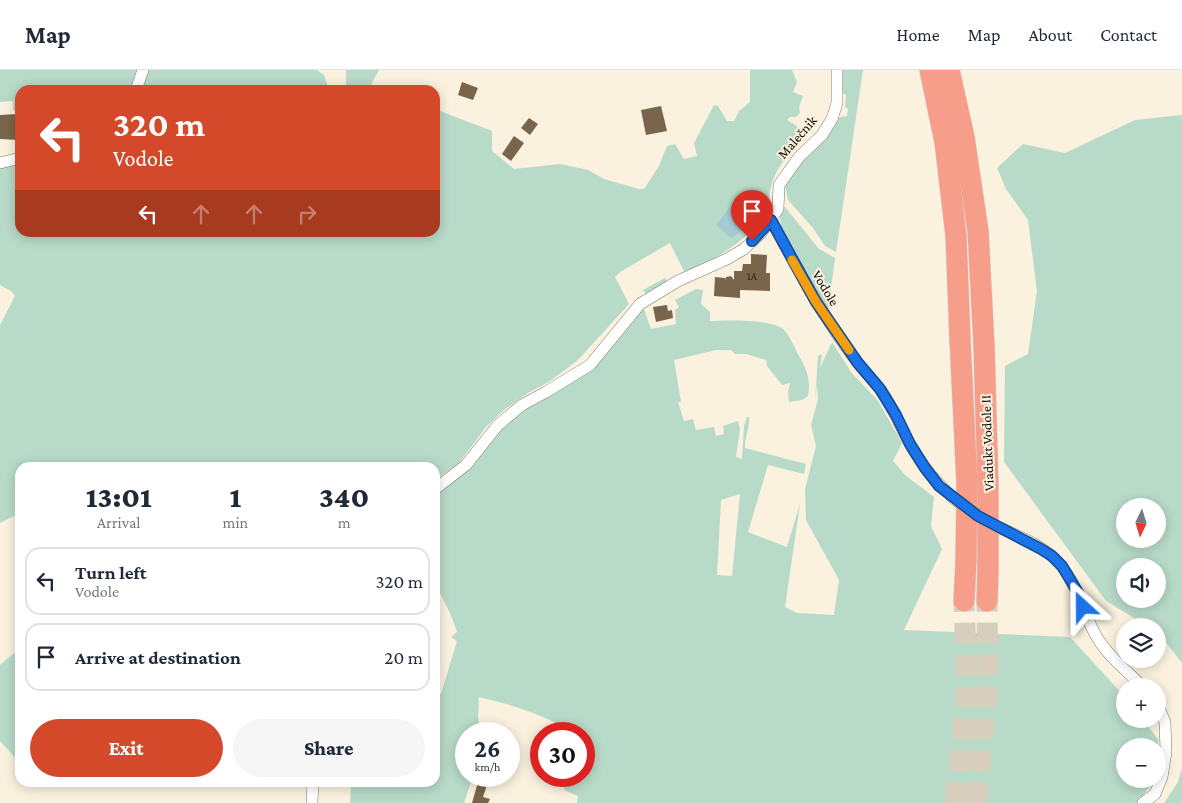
<!DOCTYPE html>
<meta charset="utf-8">
<style>
body{margin:0;font-family:"Crimson Pro",serif;background:#f6f6f7;color:#1f2937;height:100vh;display:flex;flex-direction:column;font-size:19px;white-space:nowrap}
*{box-sizing:border-box;margin:0}
p{font-size:16px;color:#747a83}
.icon{flex:none;width:28px;height:28px;fill:none;stroke:currentColor;stroke-width:2;stroke-linecap:round;stroke-linejoin:round}
.map{position:relative;flex:1;overflow:hidden}
.panel{position:absolute;left:15px;top:392px;width:425px;height:325px;display:flex;flex-direction:column;background:#fff;border-radius:15px;box-shadow:0 2px 12px #0003}
.panel>*{flex:none}
.hud{position:absolute;left:15px;top:15px;width:425px;height:152px;border-radius:15px;box-shadow:0 2px 12px #0003;background:#d34929;color:#fff;overflow:hidden}
.needle{width:32px;rotate:184deg}
.fabs{position:absolute;left:1116px;top:428px;display:grid;gap:10px}
.fabs a{display:grid;place-items:center;width:50px;height:50px;border-radius:50%;background:#fff;box-shadow:0 2px 12px #0003;font-size:25px}
.speed{position:absolute;left:455px;top:652px;display:flex;gap:10px;font-size:25px;font-weight:700;text-align:center}
.speed>*{display:grid;place-content:center;width:65px;height:65px;border-radius:50%;background:#fff;box-shadow:0 2px 12px #0003;line-height:1}
.speed small{font-size:12px;font-weight:400}
.speed .limit{border:8px solid #d22;background:#fff;color:#111}
.pin{position:absolute;display:grid;place-items:center;width:42px;height:42px;color:#fff;margin:-51px -21px;border-radius:50% 50% 50% 0;rotate:-45deg;box-shadow:0 0 5px #0007}
.pin .icon{rotate:45deg}
.me{position:absolute;width:55px;margin:-28px;rotate:336deg;stroke-linejoin:round;filter:drop-shadow(0 0 4px #0008)}
.turn{display:flex;align-items:center;gap:18px;height:105px;padding:0 15px;font-size:22px}
.turn .icon{width:65px;height:65px;stroke-width:2.5}
.turn b{display:block;font-size:35px;line-height:42px}
.lanes{display:flex;align-items:center;height:48px;padding:0 15px;background:#0003;justify-content:center;gap:25px;direction:ltr}
.lanes .off{opacity:.35}
.eta{display:flex;justify-content:space-evenly;align-items:center;height:85px;text-align:center}
.eta b{font-size:30px;font-weight:800;line-height:35px}
.primary-button{display:flex;gap:10px;margin-top:auto;padding:10px 15px}
.primary-button a{flex:1;height:58px;border-radius:30px;background:#d34929;color:#fff;font-size:20px;font-weight:800;line-height:58px;text-align:center}
.primary-button a+a{background:#f6f6f7;color:#1f2937}
ul{padding:0;list-style:none}
li{display:flex;align-items:center;gap:15px;height:68px;margin:0 10px 8px;padding:0 5px;border:2px solid #e0e1e3;border-radius:15px}
li div{flex:1}
li b{display:block;font-size:19px}
li em{font-style:normal}
header{display:flex;align-items:center;gap:30px;box-sizing:border-box;height:70px;padding:0 25px;background:#fff;border-bottom:1px solid #e0e1e3}
header strong{font-size:24px}
nav{display:flex;gap:28px;margin-inline-start:auto;font-size:18px}
.map>svg:first-child{display:block}
.green{fill:#b8dac8;fill-rule:evenodd}
.water{fill:#a3cbd3}
.building{fill:#78654c}
.lines{fill:none;stroke-linecap:round;stroke-linejoin:round}
.highway-tunnel{stroke:#d7cebe;stroke-width:21;stroke-dasharray:21 11;stroke-linecap:butt}
.street-casing{stroke:#817969;stroke-width:12}
.highway-casing{stroke:#d8d8d7;stroke-width:22}
.street{stroke:#fff;stroke-width:11}
.highway{stroke:#f79e8b;stroke-width:21}
.highway-bridge-casing{stroke:#d8d8d7;stroke-width:22;stroke-linecap:butt}
.highway-bridge{stroke:#f79e8b;stroke-width:21}
.route-casing{stroke:#114b97;stroke-width:12}
.route{stroke:#1a73e8;stroke-width:9}
.slow{stroke:#f59e0b;stroke-width:9}
.labels{text-anchor:middle;dominant-baseline:central;stroke-width:4;stroke-linejoin:round;paint-order:stroke}
.number-label{font-size:11px;fill:#282218}
.street-label{font-size:14px;fill:#0e0b06;stroke:#faf1df}
</style>
<header>
<strong>Map</strong>
<nav><a>Home</a><a>Map</a><a>About</a><a>Contact</a></nav>
</header>
<div class="map">
<svg width="1182" height="733" viewBox="0 0 1182 733">
<rect width="100%" height="100%" fill="#faf1df"/>
<g class="green">
<polygon points="0,0 139,0 132,20 20,20 20,50 18,42 13,40 13,31 0,32"/>
<polygon points="147,0 317,0 324,5 329,20 139,20"/>
<polygon points="346,0 379,0 368,20 346,20"/>
<path d="M750 0H792L797 12 793 22 803 26 799 37 800 43 796 47H790L787 50 803 60 806 67C790 82 776 96 771 117 769 124 769 133 766 140 752 169 713 191 685 203L670 173 620 202 615 207 629 234 578 290 550 311 528 323 504 340 486 357 459 393 435 410V398H142L134 396 126 398H20V443L0 453V255L15 226 11 221 0 215V97L20 92V162H435V39L492 61V81L514 99 560 94 588 100 604 109 639 119H644L659 96 667 76 675 74 684 89 697 86 694 73 714 35 718 36 727 51H734L739 41 750 32Z"/>
<polygon points="839,0 863,0 836,182 825,176 813,158 788,130 785,115 788,104 837,48 847,46 848,39 845,37 846,25 841,22"/>
<path d="M1182 45V593L1161 566 1158 563V556H1147L1106 531 1004 392 1005 296 1028 284 1037 221 1028 150 1006 119 997 98 1023 74 1065 83 1135 50ZM1125 436H1158V469H1125ZM1125 496H1158V529H1125Z"/>
<polygon points="781,136 785,137 819,179 835,188 828,241 784,168 780,150"/>
<polygon points="665,208 668,213 646,224 643,220"/>
<path d="M696 219 703 220 701 234 710 242V251C726 250 771 249 783 259 791 267 794 277 799 286 807 299 811 311 808 326L802 330 789 332 788 322 790 313 782 315 767 296 766 290 746 284H735L731 280H716L674 290 681 332H678L684 351 693 349 696 360 714 357 716 366 724 364 723 356 738 351 740 359 736 387 742 389 744 356 747 347H749C750 359 744 368 745 378L806 394 804 404 768 395 748 462 787 477 800 434 785 537 797 543 834 545 839 510 806 450 805 419 816 376 811 355 818 329 817 314 815 331 818 286 822 284 820 298 832 272 851 302 878 331 902 373 893 391 905 405 934 427 931 456 942 479 904 560 1070 567 1125 627V649H1142L1158 669V678V676H1125V709H1155L1154 711 1137 733H577L578 726 564 720 565 706H584V664H571L572 661C540 644 514 635 479 627L478 647 481 664H466V706H473L464 733H350L351 713 435 712V622L441 624 457 571 451 567 457 562 450 543 435 513V424L505 353 579 302 643 236 651 259 676 254 675 240 679 237 675 230ZM740 424 732 506 717 505 721 430Z"/>
<polygon points="20,582 20,693 0,671 0,595 13,584"/>
<polygon points="1182,698 1182,733 1164,733 1178,712"/>
</g>
<path class="water" d="M741 123 746 124 753 132C754 147 744 161 731 168L716 155Z"/>
<g class="building">
<polygon points="462,12 478,18 473,30 458,25"/>
<polygon points="661,36 667,61 646,65 641,40"/>
<polygon points="18,44 19,70 0,69 0,45"/>
<polygon points="529,48 538,54 530,65 521,58"/>
<polygon points="514,66 524,73 511,91 502,84"/>
<polygon points="751,184 767,185 766,203 770,203 770,221 740,220 740,228 714,226 715,207 725,208 725,210 726,207 731,206 734,210 734,201 742,201 743,194 751,194"/>
<polygon points="667,235 668,241 672,240 673,248 656,252 653,237"/>
<polygon points="478,712 487,715 483,727 490,729 488,733 472,733"/>
</g>
<g class="lines">
<g class="highway-tunnel">
<polyline points="955,733 967,617 964,531"/>
<polyline points="976,733 988,615 987,531"/>
</g>
<g class="street-casing">
<g id="street">
<polyline points="136,20 143,0"/>
<polyline points="0,93 20,88"/>
<path d="M771 150C797 199 824 249 858 293 865 302 873 310 880 319 893 336 900 357 911 376 926 402 944 422 968 440"/>
<polyline points="435,419 466,395 498,355 522,335 546,322 590,295 640,234 678,211 727,189 744,179 761,163 778,139 779,115 799,87 822,65 832,49 837,33 837,0"/>
<path d="M986 451C1008 463 1036 471 1054 488 1078 510 1081 542 1098 569 1109 587 1127 601 1142 616"/>
<polyline points="312,733 313,712"/>
<polyline points="1143,733 1155,724 1162,707 1166,682 1165,652 1158,636"/>
</g>
</g>
<g class="highway-casing">
<g id="highway">
<polyline points="930,0 945,72 956,166 960,269"/>
<polyline points="949,0 964,67 978,161 984,276"/>
<polyline points="964,531 966,491"/>
<polyline points="987,531 988,500"/>
</g>
</g>
<use href="#street" class="street"/>
<use href="#highway" class="highway"/>
<g class="highway-bridge-casing">
<g id="highway-bridge">
<polyline points="960,269 967,414 966,491"/>
<polyline points="984,276 988,416 988,500"/>
</g>
</g>
<use href="#highway-bridge" class="highway-bridge"/>
</g>
<g class="lines">
<g class="route-casing">
<polyline id="route" points="752,171 771,150 816,232 858,293 880,319 896,345 910,374 925,398 939,416 978,446 1041,479 1052,486 1062,496 1080,526 1083,537"/>
</g>
<use href="#route" class="route"/>
<polyline class="slow" points="792,190 816,232 849,280"/>
</g>
<g class="labels">
<g class="number-label">
<text x="752" y="206">1A</text>
</g>
<g class="street-label">
<text transform="translate(797 67) rotate(-49)">Malečnik</text>
<text transform="translate(826 218) rotate(59)">Vodole</text>
<text transform="translate(987 373) rotate(-92)">Viadukt Vodole II</text>
</g>
</g>
</svg>
<div class="fabs">
<a><svg class="needle" viewBox="-14 -14 28 28"><path d="M0-13l5 13h-10z" fill="#e53935"/><path d="M0 13l5-13h-10z" fill="#747a83"/></svg></a>
<a><svg class="icon" aria-label="sound" viewBox="0 0 24 24"><path d="M4 9h4l5-4v14l-5-4H4zM17 9q2 3 0 6"/></svg></a>
<a><svg class="icon" aria-label="layers" viewBox="0 0 24 24"><path d="M12 4l9 5-9 5-9-5zM3 14l9 5 9-5"/></svg></a>
<a>+</a>
<a>−</a>
</div>
<div class="speed"><div>26<small>km/h</small></div><div class="limit">30</div></div>
<div class="pin" style="left:752px;top:171px;background:#d93025"><svg class="icon" aria-label="arrive" viewBox="0 0 24 24"><path d="M6 21V4h12l-3 4 3 4H6"/></svg></div>
<svg class="me" style="left:1083px;top:537px" viewBox="-20 -20 40 40"><path d="M0-17L14 15 0 8-14 15z" fill="#1a73e8" stroke="#fff" stroke-width="4"/></svg>
<div class="hud">
<div class="turn"><svg class="icon" aria-label="left" viewBox="0 0 24 24"><path d="M17 20v-9H6M10 6l-5 5 5 5"/></svg><div><b>320 m</b>Vodole</div></div>
<div class="lanes"><svg class="icon" aria-label="left" viewBox="0 0 24 24"><path d="M17 20v-9H6M10 6l-5 5 5 5"/></svg><svg class="icon off" aria-label="ahead" viewBox="0 0 24 24"><path d="M12 20V5M6 11l6-6 6 6"/></svg><svg class="icon off" aria-label="ahead" viewBox="0 0 24 24"><path d="M12 20V5M6 11l6-6 6 6"/></svg><svg class="icon off" aria-label="right" viewBox="0 0 24 24"><path d="M7 20v-9h11M14 6l5 5-5 5"/></svg></div>
</div>
<section class="panel">
<div class="eta">
<div><b>13:01</b><p>Arrival</p></div>
<div><b>1</b><p>min</p></div>
<div><b>340</b><p>m</p></div>
</div>
<ul>
<li><svg class="icon" aria-label="left" viewBox="0 0 24 24"><path d="M17 20v-9H6M10 6l-5 5 5 5"/></svg><div><b>Turn left</b><p>Vodole</p></div><em>320 m</em></li>
<li><svg class="icon" aria-label="arrive" viewBox="0 0 24 24"><path d="M6 21V4h12l-3 4 3 4H6"/></svg><div><b>Arrive at destination</b></div><em>20 m</em></li>
</ul>
<div class="primary-button"><a>Exit</a><a>Share</a></div>
</section>
</div>
